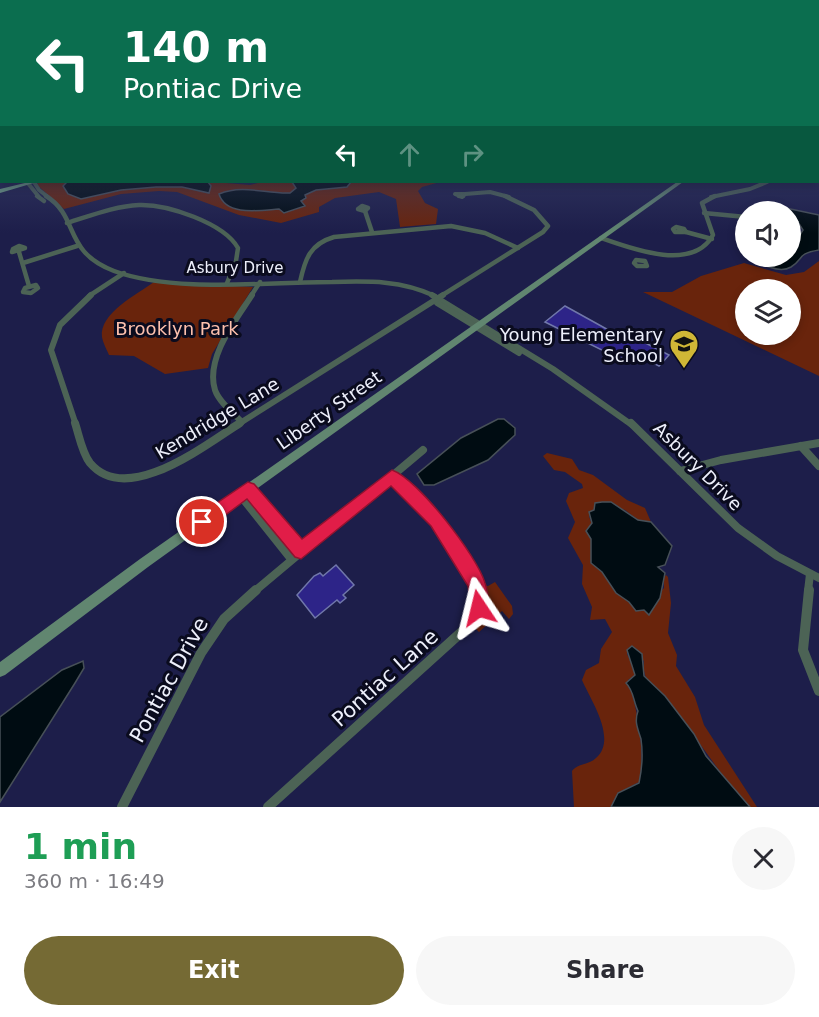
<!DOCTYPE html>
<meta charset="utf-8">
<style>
body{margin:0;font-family:"DejaVu Sans",sans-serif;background:#f7f7f7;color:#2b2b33;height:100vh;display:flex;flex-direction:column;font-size:22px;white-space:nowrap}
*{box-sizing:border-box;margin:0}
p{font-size:20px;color:#7c7c81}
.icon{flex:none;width:33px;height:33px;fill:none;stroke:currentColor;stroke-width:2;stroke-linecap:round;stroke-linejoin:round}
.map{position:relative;height:807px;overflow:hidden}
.drawer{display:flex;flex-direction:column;background:#fff;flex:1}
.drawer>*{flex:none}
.top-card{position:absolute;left:0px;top:0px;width:819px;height:183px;box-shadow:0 3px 9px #0003;background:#0b6e4f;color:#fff;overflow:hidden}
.fabs{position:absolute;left:735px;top:201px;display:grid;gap:12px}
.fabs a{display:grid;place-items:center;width:66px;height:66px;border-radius:50%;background:#fff;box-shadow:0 3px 9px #0003;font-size:30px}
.pin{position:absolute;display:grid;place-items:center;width:51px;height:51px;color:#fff;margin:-26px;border:3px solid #fff;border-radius:50%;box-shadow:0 2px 6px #0007}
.me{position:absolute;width:66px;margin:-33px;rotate:350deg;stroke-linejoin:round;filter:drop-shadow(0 0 4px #0008)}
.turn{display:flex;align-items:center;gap:21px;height:126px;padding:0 24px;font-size:27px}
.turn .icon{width:78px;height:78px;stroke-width:2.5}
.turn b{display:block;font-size:42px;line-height:51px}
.lanes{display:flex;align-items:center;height:57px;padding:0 24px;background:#0003;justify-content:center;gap:30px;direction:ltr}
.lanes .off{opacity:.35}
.round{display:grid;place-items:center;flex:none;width:63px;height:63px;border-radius:32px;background:#f7f7f7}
.summary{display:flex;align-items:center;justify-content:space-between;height:102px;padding:0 24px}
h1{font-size:36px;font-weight:700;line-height:45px;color:#1e9e55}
.button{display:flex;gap:12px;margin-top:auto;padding:12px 24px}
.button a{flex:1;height:69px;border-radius:36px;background:#756a34;color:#fff;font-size:24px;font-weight:700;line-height:69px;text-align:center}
.button a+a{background:#f7f7f7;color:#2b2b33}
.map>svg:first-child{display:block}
.green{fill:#69240c;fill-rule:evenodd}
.water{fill:#000c12;stroke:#475058;stroke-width:1.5}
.building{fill:#2d2488;stroke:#7077aa;stroke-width:1.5}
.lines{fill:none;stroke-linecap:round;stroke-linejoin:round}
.street-far4{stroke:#4c6355;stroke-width:4}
.street-far3{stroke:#4c6355;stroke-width:4.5}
.street-far2{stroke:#4c6355;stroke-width:6}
.street-far1{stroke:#4c6355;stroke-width:8}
.street{stroke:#4c6355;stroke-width:10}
.secondary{fill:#618670;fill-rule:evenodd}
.primary{fill:#71a185;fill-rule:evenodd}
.route{fill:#e11d48;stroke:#92132f;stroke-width:1.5}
.labels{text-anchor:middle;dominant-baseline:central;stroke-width:6;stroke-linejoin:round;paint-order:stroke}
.far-street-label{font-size:15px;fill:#edeffb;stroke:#0a0b1e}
.park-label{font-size:18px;fill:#fdc0ad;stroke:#0a0b1e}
.poi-label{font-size:18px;fill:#edeffb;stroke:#0a0b1e;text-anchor:end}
.street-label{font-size:18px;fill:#edeffb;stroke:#0a0b1e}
.near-street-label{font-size:21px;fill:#edeffb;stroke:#0a0b1e}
</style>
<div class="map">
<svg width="819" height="807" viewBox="0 0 819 807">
<rect width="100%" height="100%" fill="#1d1e4a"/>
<g class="green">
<polygon points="38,182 214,182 250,185 262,182 440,182 422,187 418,191 425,203 438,209 436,224 400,227 396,199 379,192 335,198 319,207 319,212 281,223 239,215 177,192 159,191 121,194 64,209 37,185"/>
<path d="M819 261V376L643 292H672L701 276 744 263 786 275 804 272ZM746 290H790V334H746Z"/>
<path d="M154 282 253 287 212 354 208 368 165 374 134 356 109 355C107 350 103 343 102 337 99 313 138 294 154 282Z"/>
<path d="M547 453 572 459 579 470 593 475 627 500 645 508 651 522 638 520 625 510 595 503 594 510 589 516 592 525 586 530 591 539V563C613 577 616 601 644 610L664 588V578L666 575 668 577 671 603 668 633 677 655 676 666 695 697 704 725 757 807H750L740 799 665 696C651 684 642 680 644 661L629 647 627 654 635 670V675L628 680C637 707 646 753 639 782L618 793 611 807H574L572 771C578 763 589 765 596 758 618 739 590 699 582 680L586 670 599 663 601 649 612 632 605 619 590 620 592 607 582 584 583 565 568 538 575 522 566 501 569 493 583 488 582 484 565 472 554 470 543 456Z"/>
<polygon points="495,582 512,606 513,614 509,619 502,611 479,632 476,629 486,608 482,585 488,586"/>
</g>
<g class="water">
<polygon points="67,182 208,182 211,186 209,193 182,187 156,187 121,190 81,199 68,194 63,186"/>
<path d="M292 182H355H351L347 187 316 190 305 195 306 198 301 201 305 206 284 213 279 209C262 210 226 217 219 194 244 184 265 194 290 193L296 188Z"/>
<path d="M781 207 819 215V250C796 254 805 258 791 267 779 274 760 264 750 257L790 256 791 239 800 235 803 230 793 214Z"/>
<polygon points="504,419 515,428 515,435 488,460 434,485 424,485 417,474 461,438 498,419"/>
<polygon points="602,502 611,502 638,520 651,522 672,546 665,565 658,567 665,573 660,598 649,615 644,610 636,611 629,602 616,593 602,572 591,563 591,539 586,531 592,523 589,512 594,510 595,503"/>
<path d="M632 646 642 654 644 676 665 696 694 734 706 756 750 807H611L618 793 639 783C642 769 643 753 641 739 638 729 634 722 638 711 633 701 634 691 626 683L635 675 627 650Z"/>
<polygon points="83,661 84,668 75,683 0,802 0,717 62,670"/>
</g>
<g class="building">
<polygon points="565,306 621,337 626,333 669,355 659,366 638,355 631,361 623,357 620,359 545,322"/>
<polygon points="336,565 354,585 343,595 346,598 340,603 337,600 315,618 297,595 314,576 320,573 323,576"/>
</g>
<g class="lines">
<g class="street-far4">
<polyline points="27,182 39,197"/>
<polyline points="34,182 39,190 48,197"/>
<polygon points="455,194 465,194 462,197"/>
<polyline points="465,194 490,192 509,197"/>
<polyline points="711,197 750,189 767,182"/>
</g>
<g class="street-far3">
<polyline points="37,196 44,201"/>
<path d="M46 196C80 217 62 251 114 271 174 293 267 282 332 282 369 281 401 280 435 296"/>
<polyline points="459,196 463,196"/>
<polygon points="362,206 368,208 365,211 358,209"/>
<polyline points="365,211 372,232"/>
<polyline points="704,213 746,217"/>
<path d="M67 223C90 216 115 206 139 205 167 204 224 223 238 248L236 261 227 283"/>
<polygon points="676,227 684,229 686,232 675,232 673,229"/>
<polyline points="686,232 712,239"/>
<path d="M601 238C632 249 693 272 713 235L702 203 715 196"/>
<polygon points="19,246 25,248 12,252 13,249"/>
<polyline points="19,252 29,286"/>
<polygon points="636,260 645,261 647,266 637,266 634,263"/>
<polyline points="23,263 77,246"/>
<path d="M300 282C305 259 310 244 334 237L451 226 485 233 518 248"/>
<polygon points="36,285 38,288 31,293 23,292 25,288"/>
<polyline points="89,296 124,273"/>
<polyline points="251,296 260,282"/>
<polyline points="441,296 543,232 548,226 534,210 505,196"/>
</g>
<g class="street-far2">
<polyline points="432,295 553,369 632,425"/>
<polyline points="437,299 437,303 519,353"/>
<path d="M242 422C233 413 219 402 215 390 205 358 236 320 252 295"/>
<polyline points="76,425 51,350 60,325 91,295"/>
<polyline points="237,425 443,295"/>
</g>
<g class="street-far1">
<path d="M75 423C79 435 82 453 90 463 127 507 205 445 240 423"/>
<polyline points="631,423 738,528 777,556 819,578"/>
<polyline points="801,446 819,466"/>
<polyline points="680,471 721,460 819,443"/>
<polyline points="392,476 433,515 477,584 478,591"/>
<polyline points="248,489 301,551"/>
<polyline points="240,495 291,559"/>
<polyline points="255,591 423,450"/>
<polyline points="808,591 810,574"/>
</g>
<g class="street">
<polyline points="809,590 803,650 819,691"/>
<polyline points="122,807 201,653 224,619 256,590"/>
<polyline points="268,807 466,628 479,608 477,590"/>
</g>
<g class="secondary">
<rect x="0" y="121" width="2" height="2"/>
<polygon points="677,182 683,182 148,567 5,675 0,677 0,662 140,559"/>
</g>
<polygon class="primary" points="29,182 37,182 0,193 0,189"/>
</g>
<linearGradient id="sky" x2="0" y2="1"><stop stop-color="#101029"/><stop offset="0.52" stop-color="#3a416b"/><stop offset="1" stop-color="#3a416b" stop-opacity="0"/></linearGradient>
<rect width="819" height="233" fill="url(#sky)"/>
<path class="route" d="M392 470C418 479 477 556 485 583 488 592 490 605 486 615L479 617 473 615 468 586 431 526 391 486 301 559 295 557 247 499 208 528 202 530 196 528 193 522 196 517 248 482 254 484 302 539Z"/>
<defs>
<g id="school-pin" transform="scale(1.5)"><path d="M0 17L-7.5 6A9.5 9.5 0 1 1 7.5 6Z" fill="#d0b736" stroke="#0a0b1e"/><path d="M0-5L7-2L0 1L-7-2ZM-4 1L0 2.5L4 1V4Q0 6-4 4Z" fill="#111"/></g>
</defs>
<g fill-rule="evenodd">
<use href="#school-pin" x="684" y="344"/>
</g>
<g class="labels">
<g class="far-street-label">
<text x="235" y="268">Asbury Drive</text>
</g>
<g class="park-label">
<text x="177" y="328">Brooklyn Park</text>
</g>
<g class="poi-label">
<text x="663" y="334">Young Elementary<tspan x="663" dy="21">School</tspan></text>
</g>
<g class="street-label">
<text transform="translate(329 410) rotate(-35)">Liberty Street</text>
<text transform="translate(217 418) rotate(-31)">Kendridge Lane</text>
<text transform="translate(698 466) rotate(45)">Asbury Drive</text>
</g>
<g class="near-street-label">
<text transform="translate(385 678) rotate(-42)">Pontiac Lane</text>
<text transform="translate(169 680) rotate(-61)">Pontiac Drive</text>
</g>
</g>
</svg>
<div class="fabs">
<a><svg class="icon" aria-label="sound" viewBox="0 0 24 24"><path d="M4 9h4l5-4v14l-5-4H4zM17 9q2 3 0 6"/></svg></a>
<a><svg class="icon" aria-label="layers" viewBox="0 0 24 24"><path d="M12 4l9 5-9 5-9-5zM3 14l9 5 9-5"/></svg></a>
</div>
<div class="pin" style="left:202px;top:522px;background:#d93025"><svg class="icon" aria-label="arrive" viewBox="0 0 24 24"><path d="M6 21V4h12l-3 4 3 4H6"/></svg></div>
<svg class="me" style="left:479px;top:608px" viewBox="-20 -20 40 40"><path d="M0-17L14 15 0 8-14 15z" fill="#e11d48" stroke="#fff" stroke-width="4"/></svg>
<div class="top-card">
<div class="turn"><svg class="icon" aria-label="left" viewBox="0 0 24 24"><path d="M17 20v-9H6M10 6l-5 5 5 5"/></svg><div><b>140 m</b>Pontiac Drive</div></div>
<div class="lanes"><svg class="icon" aria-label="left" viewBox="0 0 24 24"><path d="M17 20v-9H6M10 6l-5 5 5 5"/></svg><svg class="icon off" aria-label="ahead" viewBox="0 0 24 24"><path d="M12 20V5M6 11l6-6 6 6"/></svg><svg class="icon off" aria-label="right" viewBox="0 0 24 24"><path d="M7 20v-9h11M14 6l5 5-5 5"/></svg></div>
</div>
</div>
<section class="drawer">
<div class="summary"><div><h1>1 min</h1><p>360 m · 16:49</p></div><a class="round"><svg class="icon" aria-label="close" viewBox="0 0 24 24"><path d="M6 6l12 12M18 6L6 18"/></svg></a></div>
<div class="button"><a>Exit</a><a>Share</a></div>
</section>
